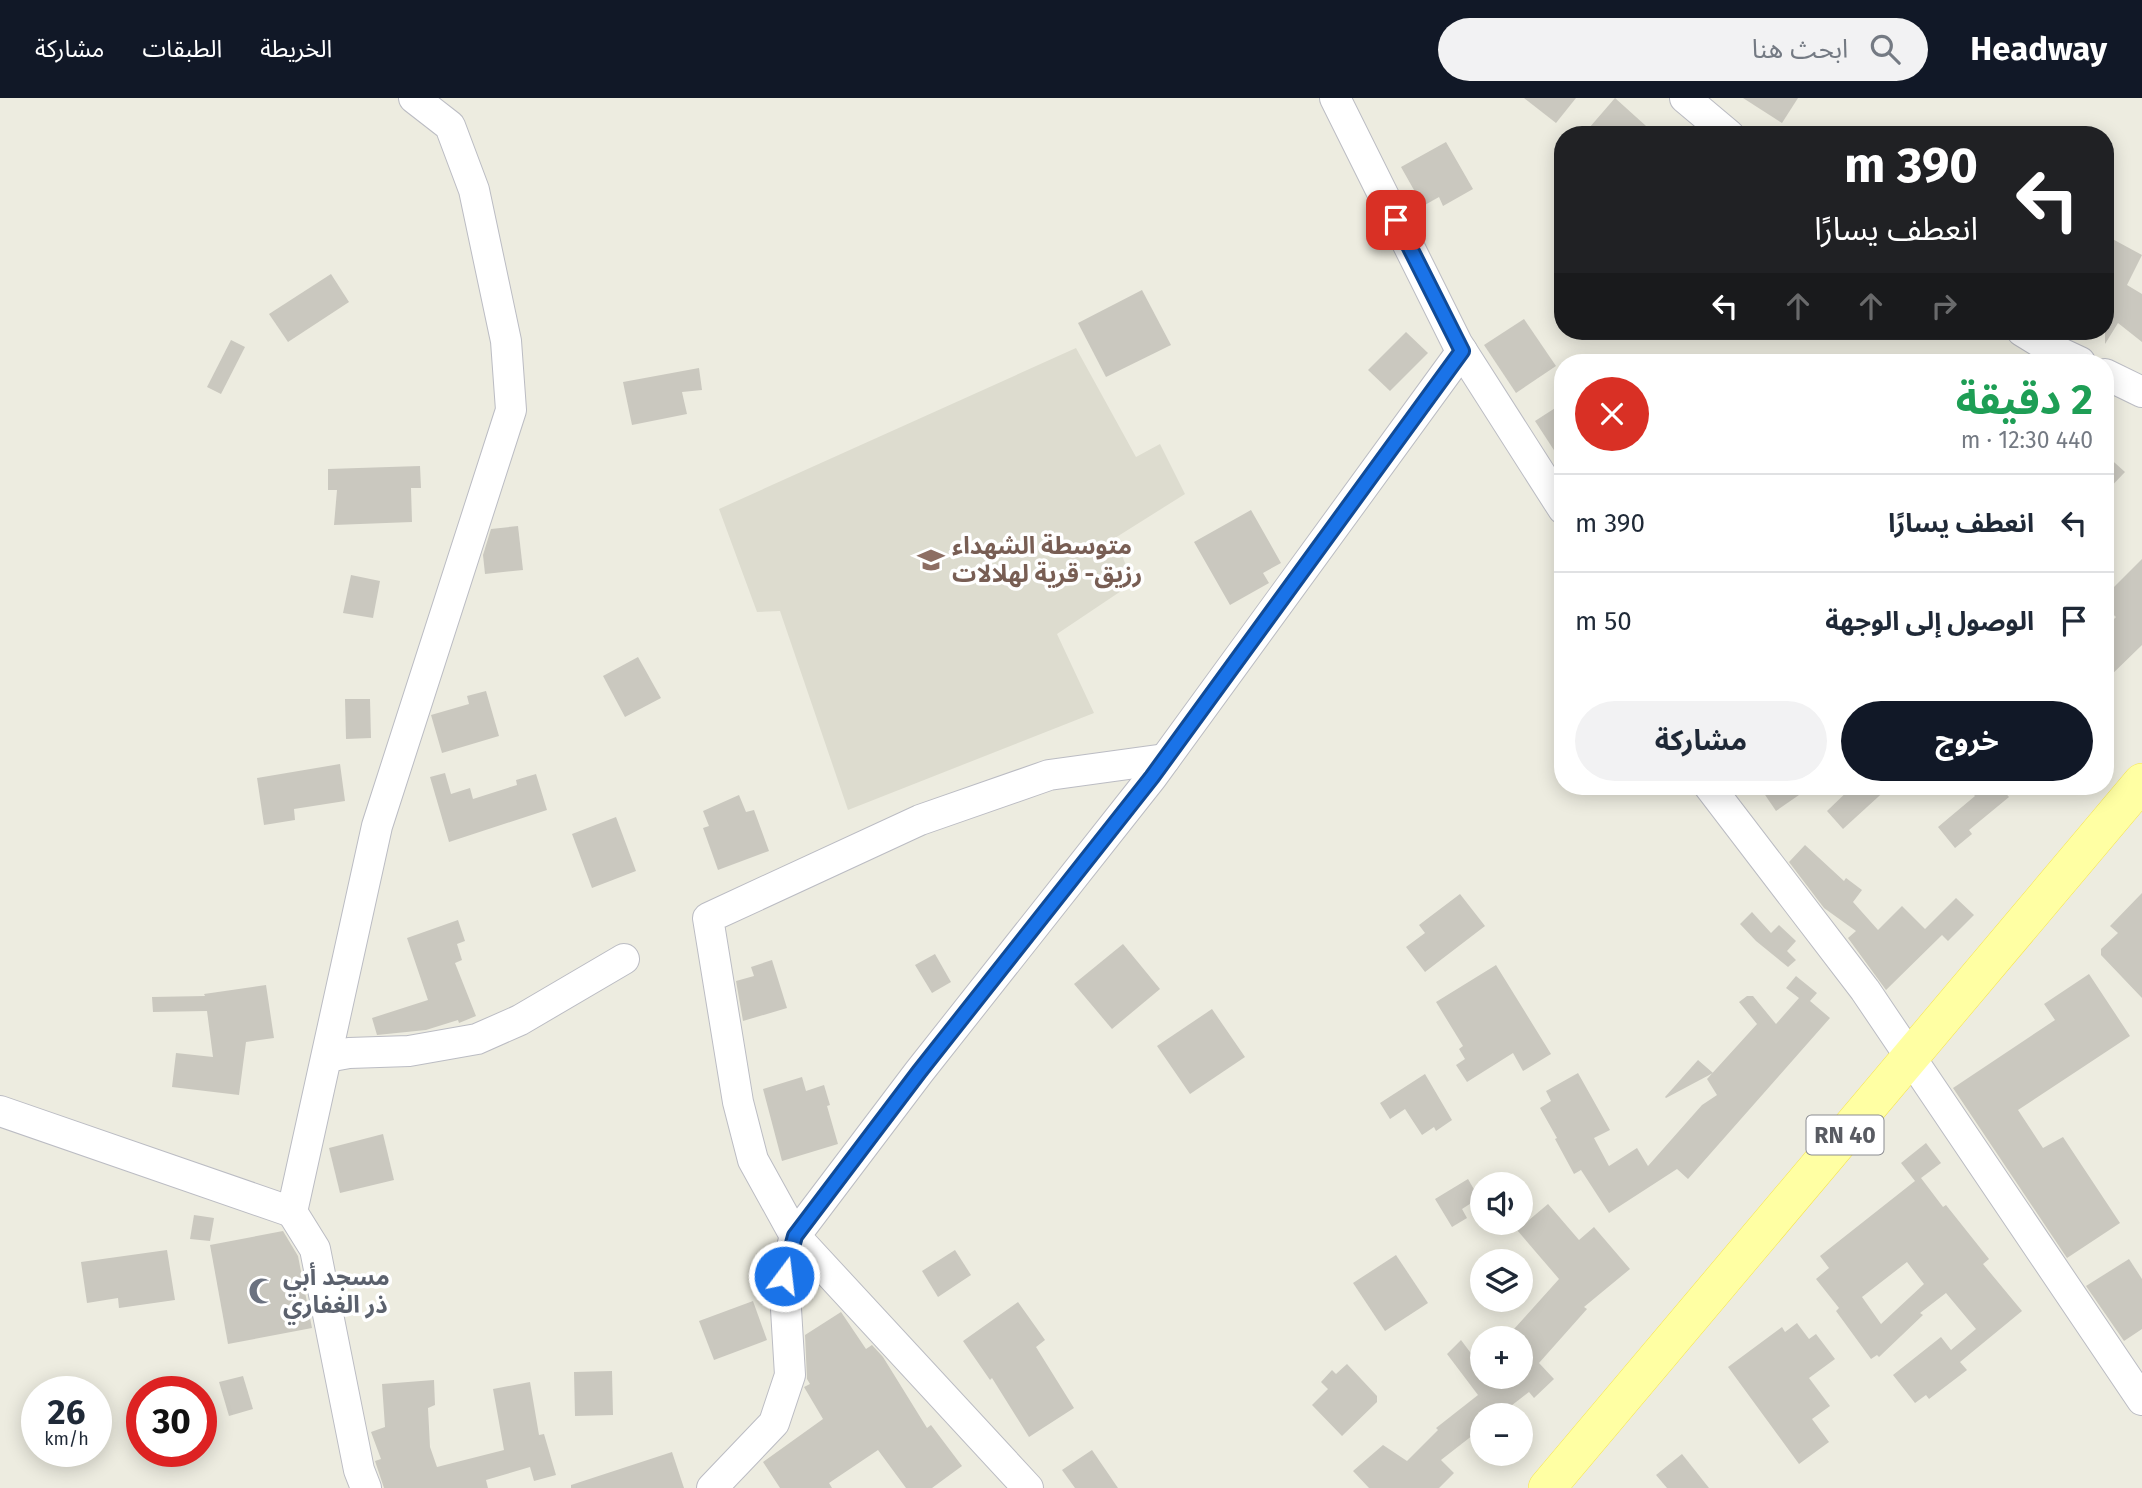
<!DOCTYPE html>
<html lang="ar">
<meta charset="utf-8">
<style>
body{margin:0;font-family:"Fira Sans","Noto Sans Arabic",sans-serif;background:#f2f2f3;color:#1f2937;direction:rtl;height:100vh;display:flex;flex-direction:column;font-size:26px;white-space:nowrap}
*{box-sizing:border-box;margin:0}
p{font-size:23px;color:#747a83}
.icon{flex:none;width:38px;height:38px;fill:none;stroke:currentColor;stroke-width:2;stroke-linecap:round;stroke-linejoin:round}
.map{position:relative;flex:1;overflow:hidden;direction:ltr}
.sheet{position:absolute;left:1554px;top:256px;width:560px;height:441px;display:flex;flex-direction:column;background:#fff;border-radius:28px;box-shadow:0 4px 18px #0003;direction:rtl}
.sheet>*{flex:none}
.banner{position:absolute;left:1554px;top:28px;width:560px;height:214px;border-radius:28px;box-shadow:0 4px 18px #0003;direction:rtl;background:#202124;color:#fff;overflow:hidden}
.controls{position:absolute;left:1470px;top:1074px;display:grid;gap:14px}
.controls a{display:grid;place-items:center;width:63px;height:63px;border-radius:50%;background:#fff;box-shadow:0 4px 18px #0003;font-size:35px}
.speed{position:absolute;left:21px;top:1278px;display:flex;gap:14px;font-size:35px;font-weight:700;text-align:center}
.speed>*{display:grid;place-content:center;width:91px;height:91px;border-radius:50%;background:#fff;box-shadow:0 4px 18px #0003;line-height:1}
.speed small{font-size:18px;font-weight:400}
.speed .limit{border:10px solid #d22;background:#fff;color:#111}
.pin{position:absolute;display:grid;place-items:center;width:60px;height:60px;color:#fff;margin:-30px;border-radius:14px;box-shadow:0 4px 10px #0006}
.me{position:absolute;width:77px;margin:-38px;rotate:15deg;stroke-linejoin:round;filter:drop-shadow(0 0 5px #0008)}
.turn{display:flex;align-items:center;gap:24px;height:147px;padding:0 21px;font-size:32px}
.turn .icon{width:91px;height:91px;stroke-width:2.5}
.turn b{display:block;font-size:49px;line-height:60px}
.lanes{display:flex;align-items:center;height:66px;padding:0 21px;background:#0003;justify-content:center;gap:35px;direction:ltr}
.lanes .off{opacity:.35}
.round{display:grid;place-items:center;flex:none;width:74px;height:74px;border-radius:37px;background:#f2f2f3}
.summary{display:flex;align-items:center;justify-content:space-between;height:119px;padding:0 21px}
h1{font-size:42px;font-weight:700;line-height:52px;color:#1e9e55}
.button{display:flex;gap:14px;margin-top:auto;padding:14px 21px}
.button a{flex:1;height:80px;border-radius:42px;background:#111827;color:#fff;font-size:28px;font-weight:700;line-height:80px;text-align:center}
.button a+a{background:#f2f2f3;color:#1f2937}
ul{padding:0;list-style:none}
li{display:flex;align-items:center;gap:21px;height:98px;padding:0 21px;border-top:2px solid #e0e1e3}
li div{flex:1}
li b{display:block;font-size:26px}
li em{font-style:normal}
header{display:flex;align-items:center;gap:42px;box-sizing:border-box;height:98px;padding:0 35px;background:#111827;color:#fff}
header strong{font-size:33px}
nav{display:flex;gap:38px;margin-inline-start:auto;font-size:24px}
.search{width:490px;height:63px;background:#f2f2f3;display:flex;align-items:center;gap:18px;box-sizing:border-box;padding:0 24px;border-radius:38px;color:#747a83;font-size:26px}
.map>svg:first-child{display:block}
.education{fill:#dddccf}
.building{fill:#cac8bf;fill-rule:evenodd}
.lines{fill:none;stroke-linecap:round;stroke-linejoin:round}
.minor-casing{stroke:#bbbcc3;stroke-width:32}
.major-casing{stroke:#f7e44f;stroke-width:38}
.minor{stroke:#fff;stroke-width:30}
.major{stroke:#ffffa3;stroke-width:37}
.route-casing{stroke:#114b97;stroke-width:18}
.route{stroke:#1a73e8;stroke-width:12}
.labels{text-anchor:middle;dominant-baseline:central;stroke-width:7;stroke-linejoin:round;paint-order:stroke}
.shield{fill:#fff;stroke:#8b8c91;stroke-width:2}
.shield-label{font-size:23px;font-weight:bold;fill:#595b62}
.education-label{font-size:24px;font-weight:bold;fill:#785e54;stroke:#fff;text-anchor:start}
.worship-label{font-size:24px;font-weight:bold;fill:#5b616d;stroke:#fff;text-anchor:start}
</style>
<header>
<strong>Headway</strong>
<div class="search"><svg class="icon" aria-label="search" viewBox="0 0 24 24"><circle cx="10" cy="10" r="6"/><path d="M15 15l6 6"/></svg>ابحث هنا</div>
<nav><a>الخريطة</a><a>الطبقات</a><a>مشاركة</a></nav>
</header>
<div class="map">
<svg width="2142" height="1390" viewBox="0 0 2142 1390">
<rect width="100%" height="100%" fill="#edece0"/>
<polygon class="education" points="1076,250 1136,359 1160,346 1185,396 1115,440 1133,485 1057,536 1094,615 848,712 780,513 757,514 719,411"/>
<g class="building">
<polygon points="1524,0 1576,0 1556,25"/>
<polygon points="1615,0 1656,37 1583,37"/>
<polygon points="1743,0 1798,0 1782,25"/>
<polygon points="1446,44 1473,91 1443,108 1439,99 1423,108 1401,69"/>
<polygon points="2105,137 2142,157 2127,187 2142,196 2142,244 2118,225 2105,246"/>
<polygon points="331,176 349,204 288,244 269,216"/>
<polygon points="1142,192 1171,247 1106,279 1078,225"/>
<polygon points="1524,221 1556,268 1516,295 1484,247"/>
<polygon points="1406,234 1428,255 1390,293 1368,272"/>
<polygon points="231,242 245,249 221,296 207,289"/>
<polygon points="699,270 702,292 682,294 687,316 632,327 623,284"/>
<polygon points="1563,305 1563,366 1535,323"/>
<polygon points="2105,356 2125,374 2105,395"/>
<polygon points="420,368 421,390 411,390 412,424 334,427 337,392 328,392 328,371"/>
<polygon points="1251,412 1281,465 1263,475 1269,485 1230,507 1194,444"/>
<polygon points="518,428 523,472 485,476 483,457 491,431"/>
<polygon points="2142,461 2142,547 2105,583 2105,530 2116,519 2105,509 2105,498"/>
<polygon points="351,477 380,483 373,520 343,515"/>
<polygon points="638,559 661,600 625,619 603,578"/>
<polygon points="486,593 499,638 442,655 431,617 469,606 467,598"/>
<polygon points="345,601 370,601 371,640 346,641"/>
<polygon points="340,666 345,703 294,711 295,722 264,727 257,680"/>
<polygon points="445,675 451,696 470,690 473,701 517,687 516,682 536,676 547,712 449,744 430,679"/>
<polygon points="1759,688 1812,688 1776,713"/>
<polygon points="1853,688 1890,688 1843,731 1827,713"/>
<polygon points="1966,688 1999,688 2009,699 1969,732 1972,736 1955,750 1938,729 1975,698"/>
<polygon points="739,697 746,714 754,712 769,753 718,772 703,730 709,728 703,713"/>
<polygon points="616,719 636,773 592,790 572,736"/>
<polygon points="1805,747 1844,783 1846,780 1862,792 1853,804 1878,832 1902,808 1925,831 1956,800 1974,817 1948,843 1942,837 1886,892 1848,840 1856,833 1824,810 1789,764"/>
<polygon points="2142,795 2142,900 2101,857 2101,851 2118,835 2110,828"/>
<polygon points="1460,796 1485,828 1425,874 1406,849 1425,835 1419,827"/>
<polygon points="1752,814 1771,835 1779,827 1796,843 1787,853 1796,862 1788,869 1756,843 1740,826"/>
<polygon points="458,822 465,843 457,846 462,862 455,865 476,918 459,925 458,922 426,932 377,937 372,920 428,902 407,840"/>
<polygon points="1123,846 1160,891 1112,931 1074,886"/>
<polygon points="935,856 951,884 932,895 915,867"/>
<polygon points="772,862 787,910 743,923 736,883 754,878 751,869"/>
<polygon points="1496,867 1551,956 1523,973 1513,955 1467,984 1456,967 1465,961 1459,951 1463,948 1436,904"/>
<polygon points="2089,876 2130,938 2018,1012 2043,1050 2063,1039 2120,1125 2067,1160 1953,990 2055,922 2044,906"/>
<polygon points="1796,878 1817,895 1810,903 1830,920 1688,1081 1677,1071 1609,1115 1581,1072 1574,1076 1555,1041 1557,1040 1540,1010 1551,1003 1546,993 1578,975 1610,1032 1594,1040 1609,1068 1637,1050 1648,1068 1702,1007 1717,997 1707,981 1757,926 1739,904 1747,898 1753,898 1776,926 1799,900 1786,890"/>
<polygon points="266,887 274,940 246,944 239,997 172,989 176,955 213,959 207,913 153,914 152,899 205,898 204,896"/>
<polygon points="1212,911 1245,959 1190,996 1157,948"/>
<polygon points="1698,962 1713,975 1666,1000 1665,999"/>
<polygon points="1425,976 1452,1022 1436,1033 1434,1029 1422,1037 1405,1011 1390,1021 1380,1005"/>
<polygon points="802,979 806,993 824,987 830,1007 827,1008 838,1046 782,1063 763,991"/>
<polygon points="383,1036 394,1082 340,1095 329,1050"/>
<path d="M1926 1045 1941 1065 1921 1080 1943 1109 1946 1107 1989 1161 1983 1166 2022 1213 1960 1264 1967 1272 1929 1301 1926 1297 1915 1305 1893 1277 1941 1239 1951 1252 1976 1231 1946 1195 1920 1215 1923 1217 1879 1259 1877 1257 1871 1261 1836 1213 1839 1210 1816 1181 1829 1170 1820 1158 1915 1083 1901 1065ZM1907 1164 1924 1186 1881 1226 1862 1199Z"/>
<polygon points="1468,1081 1479,1100 1462,1111 1467,1120 1452,1129 1435,1101"/>
<polygon points="1548,1106 1579,1142 1594,1129 1630,1171 1584,1209 1587,1211 1539,1265 1554,1281 1534,1300 1529,1294 1498,1318 1482,1318 1482,1330 1441,1362 1454,1375 1439,1390 1369,1390 1353,1373 1383,1347 1407,1363 1438,1332 1436,1330 1478,1297 1447,1256 1461,1242 1482,1270 1482,1279 1521,1279 1521,1241 1505,1241 1559,1181 1517,1132"/>
<polygon points="194,1117 214,1120 210,1143 190,1141"/>
<polygon points="283,1133 298,1158 312,1230 228,1246 210,1147"/>
<polygon points="167,1152 175,1202 119,1210 118,1200 87,1205 81,1164"/>
<polygon points="955,1152 971,1177 938,1199 922,1173"/>
<polygon points="1396,1157 1428,1205 1385,1233 1353,1185"/>
<polygon points="2129,1161 2142,1181 2142,1231 2124,1243 2086,1188"/>
<polygon points="753,1203 767,1242 714,1262 699,1223"/>
<polygon points="1018,1204 1045,1242 1036,1249 1074,1310 1029,1339 992,1280 990,1282 963,1243"/>
<polygon points="841,1214 866,1251 872,1247 883,1259 927,1330 931,1327 962,1368 932,1390 906,1390 878,1352 829,1385 832,1390 780,1390 763,1364 823,1321 804,1289 810,1286 807,1281 805,1237"/>
<polygon points="1797,1225 1809,1241 1816,1236 1835,1261 1809,1280 1830,1308 1812,1321 1829,1344 1799,1366 1728,1269 1782,1229 1785,1234"/>
<polygon points="1347,1266 1377,1298 1377,1304 1342,1338 1312,1307 1328,1291 1321,1284 1332,1272 1336,1276"/>
<polygon points="612,1273 613,1317 575,1318 574,1274"/>
<polygon points="243,1278 253,1311 229,1318 219,1284"/>
<polygon points="434,1282 435,1307 428,1310 430,1349 437,1369 504,1352 493,1291 530,1284 539,1337 544,1336 556,1377 534,1383 530,1369 486,1382 488,1390 384,1390 375,1363 381,1361 371,1334 385,1329 382,1286"/>
<polygon points="1092,1352 1118,1390 1075,1390 1062,1372"/>
<polygon points="672,1354 684,1390 571,1390 571,1387"/>
<polygon points="1682,1356 1709,1390 1667,1390 1656,1377"/>
</g>
<g class="lines">
<g class="minor-casing">
<g id="minor">
<polyline points="1335,0 1457,245 1563,411"/>
<polyline points="1685,0 1729,37"/>
<polyline points="2022,233 2048,249 2080,264"/>
<polyline points="2105,276 2142,294"/>
<polyline points="1709,688 1865,892 2142,1302"/>
<polyline points="327,959 349,955 409,953 477,941 520,922 624,861"/>
<polyline points="0,1013 292,1114"/>
<polyline points="366,1390 359,1372 315,1151 292,1114 377,728 511,312 506,243 474,92 450,28 414,0"/>
<polyline points="712,1390 774,1325 790,1277 784,1178 795,1138 919,974 1152,679 1462,253"/>
<polyline points="1028,1390 795,1138 753,1062 738,1004 708,820 920,722 1049,677 1165,661"/>
</g>
</g>
<g class="major-casing">
<polyline id="major" points="1547,1390 2142,684"/>
</g>
<use href="#minor" class="minor"/>
<use href="#major" class="major"/>
</g>
<g class="lines">
<g class="route-casing">
<polyline id="route" points="784,1178 795,1138 919,974 1152,679 1462,253 1396,122"/>
</g>
<use href="#route" class="route"/>
</g>
<defs>
<g id="school-bare" transform="scale(2.1)"><path d="M0-5L7-2L0 1L-7-2ZM-4 1L0 2.5L4 1V4Q0 6-4 4Z" fill="#8d6e63" stroke="#fff" stroke-width="2.5" paint-order="stroke"/></g>
<g id="mosque-bare" transform="scale(2.1)"><path d="M3.5-4.9A6 6 0 1 0 3.5 4.9A5 5 0 1 1 3.5-4.9Z" fill="#6b7280" stroke="#fff" stroke-width="2.5" paint-order="stroke"/></g>
</defs>
<g fill-rule="evenodd">
<use href="#school-bare" x="931" y="462"/>
<use href="#mosque-bare" x="262" y="1193"/>
</g>
<g class="labels">
<rect class="shield" x="1806.5" y="1017.5" width="77" height="39" rx="5"/>
<g class="shield-label">
<text x="1845" y="1037">RN 40</text>
</g>
<g class="education-label">
<text x="952" y="448">متوسطة الشهداء<tspan x="952" dy="28">رزيق- قرية لهلالات</tspan></text>
</g>
<g class="worship-label">
<text x="283" y="1179">مسجد أبي<tspan x="283" dy="28">ذر الغفاري</tspan></text>
</g>
</g>
</svg>
<div class="controls">
<a><svg class="icon" aria-label="sound" viewBox="0 0 24 24"><path d="M4 9h4l5-4v14l-5-4H4zM17 9q2 3 0 6"/></svg></a>
<a><svg class="icon" aria-label="layers" viewBox="0 0 24 24"><path d="M12 4l9 5-9 5-9-5zM3 14l9 5 9-5"/></svg></a>
<a>+</a>
<a>−</a>
</div>
<div class="speed"><div>26<small>km/h</small></div><div class="limit">30</div></div>
<div class="pin" style="left:1396px;top:122px;background:#d93025"><svg class="icon" aria-label="arrive" viewBox="0 0 24 24"><path d="M6 21V4h12l-3 4 3 4H6"/></svg></div>
<svg class="me" style="left:784px;top:1178px" viewBox="-20 -20 40 40"><circle r="17" fill="#1a73e8" stroke="#fff" stroke-width="3"/><path d="M0-11L8 9 0 5-8 9z" fill="#fff"/></svg>
<div class="banner">
<div class="turn"><svg class="icon" aria-label="left" viewBox="0 0 24 24"><path d="M17 20v-9H6M10 6l-5 5 5 5"/></svg><div><b>390 m</b>انعطف يسارًا</div></div>
<div class="lanes"><svg class="icon" aria-label="left" viewBox="0 0 24 24"><path d="M17 20v-9H6M10 6l-5 5 5 5"/></svg><svg class="icon off" aria-label="ahead" viewBox="0 0 24 24"><path d="M12 20V5M6 11l6-6 6 6"/></svg><svg class="icon off" aria-label="ahead" viewBox="0 0 24 24"><path d="M12 20V5M6 11l6-6 6 6"/></svg><svg class="icon off" aria-label="right" viewBox="0 0 24 24"><path d="M7 20v-9h11M14 6l5 5-5 5"/></svg></div>
</div>
<section class="sheet">
<div class="summary"><div><h1>2 دقيقة</h1><p>440 m · 12:30</p></div><a class="round" style="background:#d93025;color:#fff"><svg class="icon" aria-label="close" viewBox="0 0 24 24"><path d="M6 6l12 12M18 6L6 18"/></svg></a></div>
<ul>
<li><svg class="icon" aria-label="left" viewBox="0 0 24 24"><path d="M17 20v-9H6M10 6l-5 5 5 5"/></svg><div><b>انعطف يسارًا</b></div><em>390 m</em></li>
<li><svg class="icon" aria-label="arrive" viewBox="0 0 24 24"><path d="M6 21V4h12l-3 4 3 4H6"/></svg><div><b>الوصول إلى الوجهة</b></div><em>50 m</em></li>
</ul>
<div class="button"><a>خروج</a><a>مشاركة</a></div>
</section>
</div>
